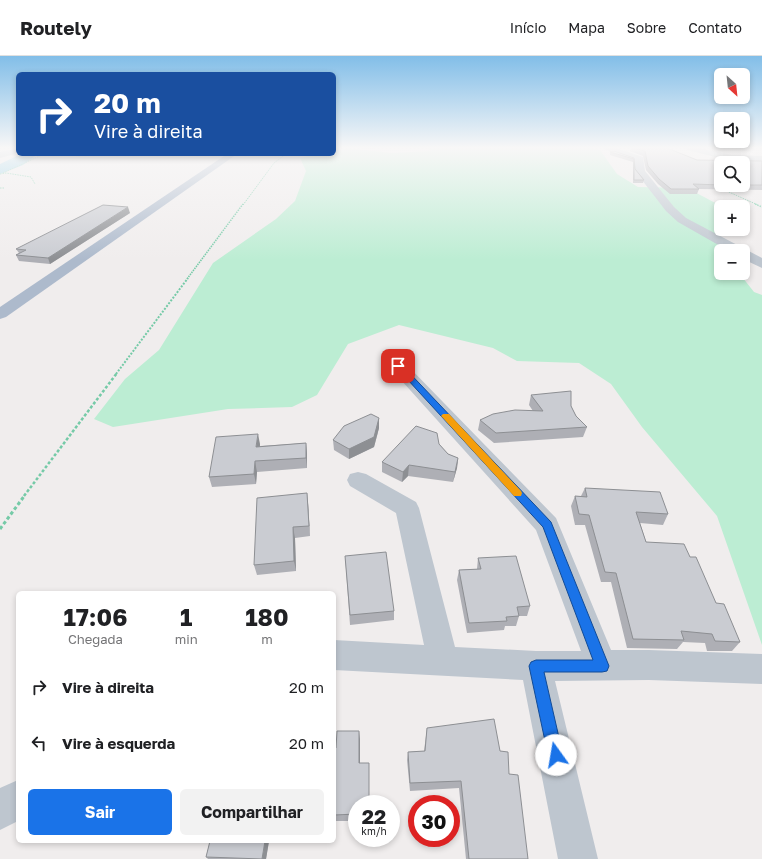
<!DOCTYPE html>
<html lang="pt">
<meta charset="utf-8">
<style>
body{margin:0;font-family:"Golos Text",sans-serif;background:#f2f2f2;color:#202124;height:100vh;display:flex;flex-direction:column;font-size:15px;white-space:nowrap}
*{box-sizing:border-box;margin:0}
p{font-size:13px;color:#757577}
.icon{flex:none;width:22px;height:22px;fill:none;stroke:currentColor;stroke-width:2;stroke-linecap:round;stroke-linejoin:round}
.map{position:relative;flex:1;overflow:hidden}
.drawer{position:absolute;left:16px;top:535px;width:320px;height:252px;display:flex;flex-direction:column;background:#fff;border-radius:6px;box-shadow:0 2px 6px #0003}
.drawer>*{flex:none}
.top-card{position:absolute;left:16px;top:16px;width:320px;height:84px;border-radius:6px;box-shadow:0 2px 6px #0003;background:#1a4fa0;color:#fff;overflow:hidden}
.needle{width:26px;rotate:153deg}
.tools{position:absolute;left:714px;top:12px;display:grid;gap:8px}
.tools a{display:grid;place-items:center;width:36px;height:36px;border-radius:6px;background:#fff;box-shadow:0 2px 6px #0003;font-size:20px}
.speed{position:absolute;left:348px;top:739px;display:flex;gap:8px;font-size:20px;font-weight:700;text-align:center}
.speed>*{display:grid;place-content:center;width:52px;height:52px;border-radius:50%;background:#fff;box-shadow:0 2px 6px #0003;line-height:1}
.speed small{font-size:10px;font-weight:400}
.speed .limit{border:6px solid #d22;background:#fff;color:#111}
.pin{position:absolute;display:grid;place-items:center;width:34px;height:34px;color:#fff;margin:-17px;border-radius:8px;box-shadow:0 2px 6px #0006}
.me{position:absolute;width:44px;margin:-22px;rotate:347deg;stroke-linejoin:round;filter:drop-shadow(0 0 3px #0008)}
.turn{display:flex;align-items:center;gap:14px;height:84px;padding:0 12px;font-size:18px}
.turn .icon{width:52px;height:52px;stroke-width:2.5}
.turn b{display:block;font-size:28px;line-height:34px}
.eta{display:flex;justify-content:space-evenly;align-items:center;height:68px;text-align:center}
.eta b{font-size:24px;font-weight:700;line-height:28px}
.primary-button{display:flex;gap:8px;margin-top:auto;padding:8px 12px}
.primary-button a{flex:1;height:46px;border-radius:6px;background:#1a73e8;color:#fff;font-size:16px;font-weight:700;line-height:46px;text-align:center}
.primary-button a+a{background:#f2f2f2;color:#202124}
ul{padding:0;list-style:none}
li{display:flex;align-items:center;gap:12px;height:56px;padding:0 12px}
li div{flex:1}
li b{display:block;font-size:15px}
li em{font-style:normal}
header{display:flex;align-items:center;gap:24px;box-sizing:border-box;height:56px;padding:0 20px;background:#fff;border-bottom:1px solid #e0e0e0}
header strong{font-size:19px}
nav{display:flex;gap:22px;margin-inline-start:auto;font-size:14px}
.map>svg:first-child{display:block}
.green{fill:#bcedd3}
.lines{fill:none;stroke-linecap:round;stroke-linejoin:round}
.river{fill:#8acee9;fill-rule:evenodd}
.path-far4{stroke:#75caa7;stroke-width:1;stroke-dasharray:1.5 1;stroke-linecap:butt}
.path-far3{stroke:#75caa7;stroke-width:1.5;stroke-dasharray:1.5 1;stroke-linecap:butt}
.path-far2{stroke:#75caa7;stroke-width:2;stroke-dasharray:2 1.5;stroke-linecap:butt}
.path-far1{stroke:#75caa7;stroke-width:2.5;stroke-dasharray:3 2;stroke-linecap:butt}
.path{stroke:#75caa7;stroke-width:3;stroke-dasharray:3.5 2.5;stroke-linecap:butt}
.minor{fill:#bec6cf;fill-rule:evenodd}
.major{fill:#adbacc;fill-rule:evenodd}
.wall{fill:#aeafb5;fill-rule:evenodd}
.shaded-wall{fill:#8d8f93}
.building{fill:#caccd2;stroke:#8d8f93}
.route{fill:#1a73e8;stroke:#114b97}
.slow{fill:#f59e0b}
</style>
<header>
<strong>Routely</strong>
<nav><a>Início</a><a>Mapa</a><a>Sobre</a><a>Contato</a></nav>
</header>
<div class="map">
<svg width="762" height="803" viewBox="0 0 762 803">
<rect width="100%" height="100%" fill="#f0eded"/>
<polygon class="green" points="347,92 392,97 431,95 426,92 592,92 600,94 617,118 638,131 687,132 723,151 721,151 721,156 716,164 724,195 721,195 721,217 739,217 754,236 762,239 762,589 717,460 642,371 611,328 579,307 517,305 493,292 399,269 348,288 317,339 292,351 228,353 113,371 94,363 125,323 159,294 213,207 276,163 295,145 306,115 300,102 319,98 334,98 334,95"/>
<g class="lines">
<polygon class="river" points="21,98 38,98 23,109 0,118 0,108"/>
<g class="path-far4">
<polyline points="56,98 81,100"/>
<polyline points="3,117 44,98"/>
<polyline points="0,118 6,117 31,121 35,128"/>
<polyline points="0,132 4,132"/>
<polyline points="722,133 758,149"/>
<polyline points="243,149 274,107 286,98"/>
</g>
<g class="path-far3">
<polyline points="755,148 762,151"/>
<polyline points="187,223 243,148"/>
</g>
<polyline class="path-far2" points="116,318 188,222"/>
<polyline class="path-far1" points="24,440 117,317"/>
<polyline class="path" points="0,473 25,439"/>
<g class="minor">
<polygon points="18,92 18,97 0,102 0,96"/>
<polygon points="605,92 616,92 643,101 645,115 674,151 686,162 762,202 762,212 743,203 743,195 729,195 678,166 666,155 635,115 635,104 606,94"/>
<polygon points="686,92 699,92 732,99 762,100 762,106 732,105 687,94"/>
<polygon points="398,305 404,306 556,462 611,594 649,594 762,598 762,628 649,624 555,625 598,803 558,803 523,624 334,614 334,584 424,589 396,457 350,430 347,424 350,418 358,416 366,418 416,446 419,452 455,591 536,595 581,595 536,474 392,314 389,310 392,306"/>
<polygon points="18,724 18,765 0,774 0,732"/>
</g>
<polygon class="major" points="227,98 237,98 6,261 0,263 0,251"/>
</g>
<g class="wall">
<polygon points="359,92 373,92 372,93"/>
<path d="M631 92H667L697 104 762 105V134L699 133 697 138H670L658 128 646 114 643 100 630 95ZM721 107H743V129H721Z"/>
<polygon points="610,96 634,102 635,113 644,124 643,127 633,127 633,106 610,99"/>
<polygon points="130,157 50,208 19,205 16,199 19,197 16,193"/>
<polygon points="531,339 571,350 576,360 587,371 583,381 494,387 478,374 480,364 533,355 529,349"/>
<polygon points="379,372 374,391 349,403 334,394 333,384"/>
<polygon points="306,387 307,398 307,412 257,416 256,428 212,431 209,421 260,388 260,390"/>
<polygon points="439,388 448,398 458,402 457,412 453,426 408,420 402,426 382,416 382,406"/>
<polygon points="585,432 668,458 663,469 640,467 646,486 690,501 716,547 740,586 732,595 707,595 705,587 683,586 677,593 627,592 611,526 601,526 585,469 575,469 571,450 575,440 581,440"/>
<polygon points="307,437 308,447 310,480 295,482 296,515 257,519 254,509"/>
<polygon points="345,500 394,555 394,564 350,569"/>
<polygon points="478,502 530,550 527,560 519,560 516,570 505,570 504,574 467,577 457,524 459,514 477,513"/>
<polygon points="427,672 500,695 509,718 528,803 466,803 459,732 410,735 407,704 408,696 424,695"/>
<polygon points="360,683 357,748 357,765 334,765 334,692 336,692"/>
<polygon points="210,785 269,785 266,803 208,803 206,801"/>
</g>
<g class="shaded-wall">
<polygon points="128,151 130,157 50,208 48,202"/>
<polygon points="379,362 379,372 374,391 349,403 349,393"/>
<polygon points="258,378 260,388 259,401 256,391"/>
<polygon points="306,387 307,398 307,412 306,402"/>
<polygon points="458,402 457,412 453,426 455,416"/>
<polygon points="255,405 257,416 256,428 254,418"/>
<polygon points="409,409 408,420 402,426 403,416"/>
<polygon points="307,437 308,447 310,480 309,470"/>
<polygon points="293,471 295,482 296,515 294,505"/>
<polygon points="359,675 360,683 360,715 359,707"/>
<polygon points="265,785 269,785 266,803 262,803"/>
</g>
<g class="building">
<polygon points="634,92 667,92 697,104 762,105 762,129 743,129 743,107 721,107 721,129 693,128 699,133 671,133 659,123 648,110 645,95"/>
<polygon points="614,95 634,102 635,113 644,124 634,124 634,103 610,96"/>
<polygon points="103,149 128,151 48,202 16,199 26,194 16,193"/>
<polygon points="571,335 571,350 576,360 587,371 496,377 480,364 493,358 515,354 543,355 531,339"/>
<polygon points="371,358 379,362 374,381 349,393 333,384 344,370"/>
<polygon points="416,370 437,377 439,388 448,398 458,402 455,416 409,409 403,416 382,406"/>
<polygon points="258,378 256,391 306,387 306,402 255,405 254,418 209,421 216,381"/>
<polygon points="585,432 660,436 668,458 636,456 646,486 684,488 690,501 696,501 716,547 724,548 740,586 715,585 712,578 681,575 684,584 633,583 616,517 605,516 589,459 579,458 575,440 587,441"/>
<polygon points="307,437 309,470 293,471 294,505 254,509 257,442"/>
<polygon points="386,496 394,555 350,559 345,500"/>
<polygon points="516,500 530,550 517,551 519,560 506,561 507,565 469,567 459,514 481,513 478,502"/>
<polygon points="494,663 500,695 508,696 509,718 518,719 528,803 469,803 461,725 410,727 408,696 425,695 427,672"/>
<polygon points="337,675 359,675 359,707 369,707 369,748 357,748 357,758 334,759 334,692 336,692"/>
<polygon points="210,785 265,785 262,803 206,801"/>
</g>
<linearGradient id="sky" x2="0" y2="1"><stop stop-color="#82bee8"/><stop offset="0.45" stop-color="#f8f7f7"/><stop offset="1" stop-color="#f8f7f7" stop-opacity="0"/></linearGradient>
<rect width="762" height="204" fill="url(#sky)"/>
<polygon class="route" points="398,307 401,308 551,466 609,610 607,615 602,616 544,616 563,699 561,704 556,706 550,704 548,699 529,610 531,606 536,604 593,604 543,471 396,311 394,310"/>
<polygon class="slow" points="443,358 449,358 521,435 522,437 521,440 514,440 443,362 441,360"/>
</svg>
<div class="tools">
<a><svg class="needle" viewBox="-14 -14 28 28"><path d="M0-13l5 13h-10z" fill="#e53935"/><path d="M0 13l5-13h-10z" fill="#757577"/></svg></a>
<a><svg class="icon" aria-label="sound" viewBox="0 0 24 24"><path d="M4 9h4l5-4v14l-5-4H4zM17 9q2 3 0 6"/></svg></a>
<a><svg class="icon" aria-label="search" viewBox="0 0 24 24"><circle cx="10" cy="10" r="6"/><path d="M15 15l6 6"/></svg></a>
<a>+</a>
<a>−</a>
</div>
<div class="speed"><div>22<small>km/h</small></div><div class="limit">30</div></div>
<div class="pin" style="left:398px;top:310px;background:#d93025"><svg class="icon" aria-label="arrive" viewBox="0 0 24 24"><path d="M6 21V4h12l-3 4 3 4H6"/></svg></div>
<svg class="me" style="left:556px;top:699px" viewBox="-20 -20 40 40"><circle r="19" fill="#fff"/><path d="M0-13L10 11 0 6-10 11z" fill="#1a73e8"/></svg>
<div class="top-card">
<div class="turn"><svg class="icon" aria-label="right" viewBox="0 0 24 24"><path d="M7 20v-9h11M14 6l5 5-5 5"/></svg><div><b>20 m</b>Vire à direita</div></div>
</div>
<section class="drawer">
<div class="eta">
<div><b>17:06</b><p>Chegada</p></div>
<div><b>1</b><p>min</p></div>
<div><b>180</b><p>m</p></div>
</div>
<ul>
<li><svg class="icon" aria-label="right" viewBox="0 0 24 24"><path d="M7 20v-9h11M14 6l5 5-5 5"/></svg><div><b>Vire à direita</b></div><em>20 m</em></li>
<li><svg class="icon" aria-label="left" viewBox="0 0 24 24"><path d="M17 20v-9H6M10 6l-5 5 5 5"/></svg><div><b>Vire à esquerda</b></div><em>20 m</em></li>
</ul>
<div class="primary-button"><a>Sair</a><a>Compartilhar</a></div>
</section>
</div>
